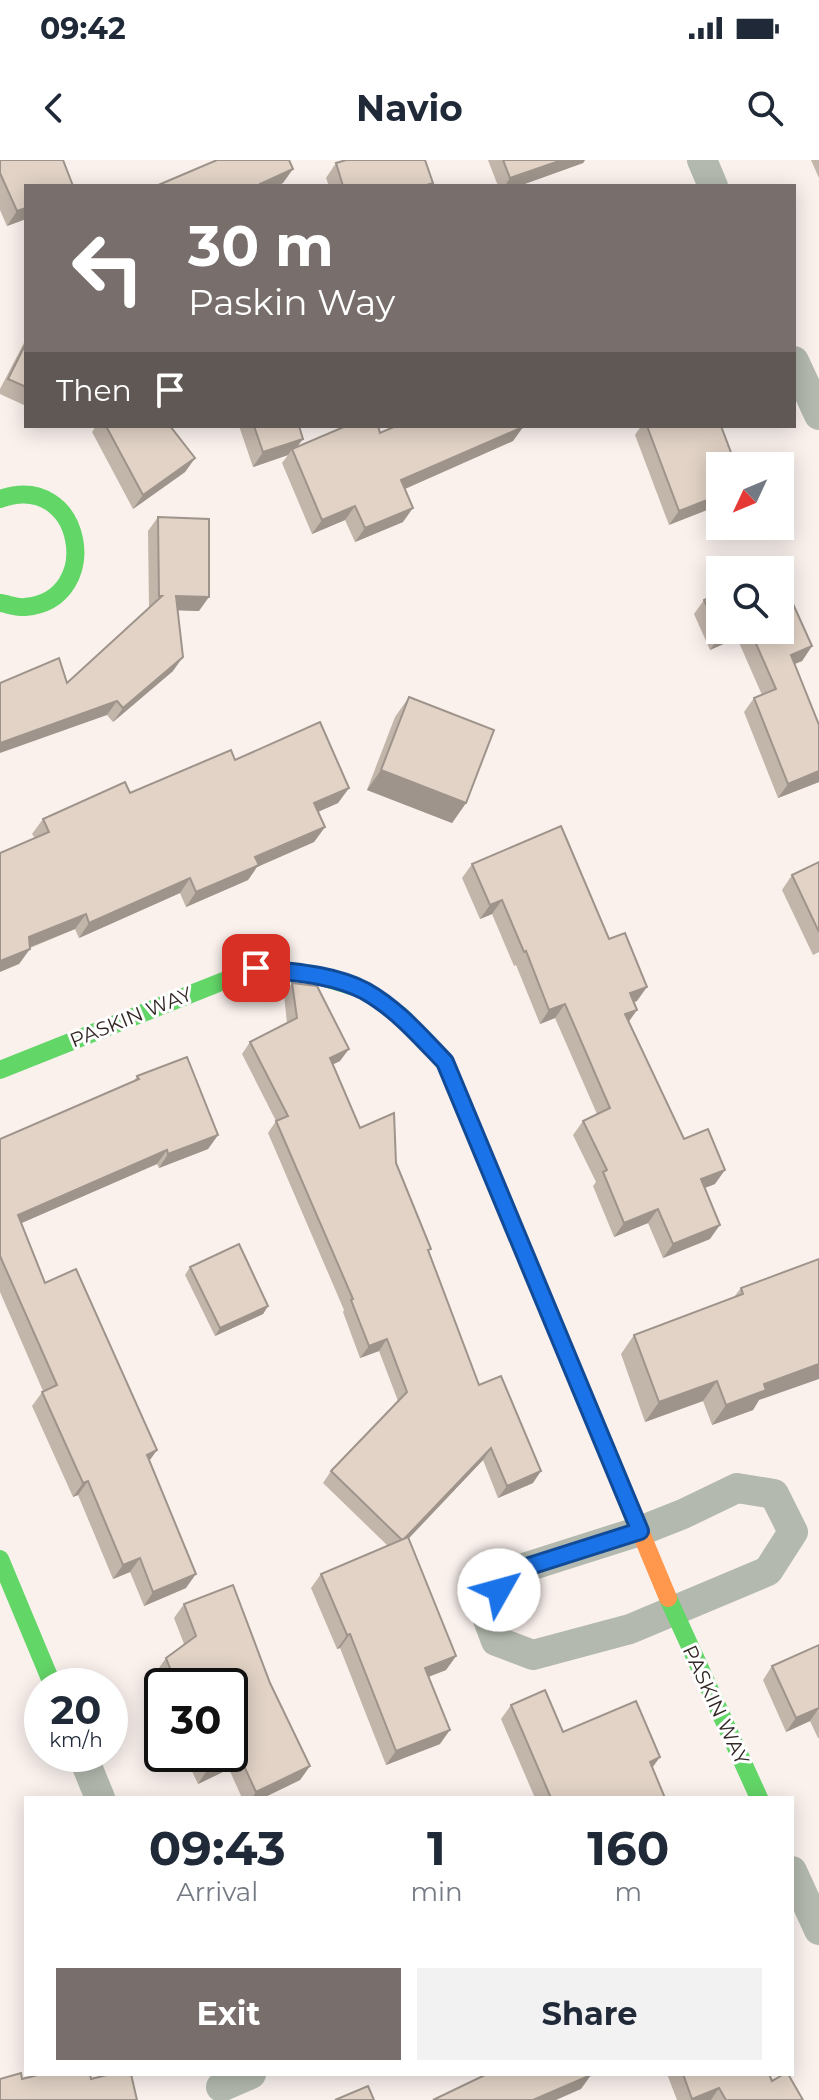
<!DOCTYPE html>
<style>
body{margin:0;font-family:Montserrat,sans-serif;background:#f2f2f3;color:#1f2937;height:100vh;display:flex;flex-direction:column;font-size:30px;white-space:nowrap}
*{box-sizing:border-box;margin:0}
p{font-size:26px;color:#747a83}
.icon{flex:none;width:44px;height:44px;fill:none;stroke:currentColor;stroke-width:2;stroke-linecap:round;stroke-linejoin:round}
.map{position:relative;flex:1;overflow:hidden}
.details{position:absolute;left:24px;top:1636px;width:770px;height:280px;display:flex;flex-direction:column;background:#fff;border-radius:0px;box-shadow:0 4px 20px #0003}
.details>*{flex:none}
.top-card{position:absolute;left:24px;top:24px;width:772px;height:244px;border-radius:0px;box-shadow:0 4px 20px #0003;background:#786e6b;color:#fff;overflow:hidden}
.needle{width:52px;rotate:226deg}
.controls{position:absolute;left:706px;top:292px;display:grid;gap:16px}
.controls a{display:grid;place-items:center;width:88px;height:88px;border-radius:0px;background:#fff;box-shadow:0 4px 20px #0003;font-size:40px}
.speed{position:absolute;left:24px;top:1508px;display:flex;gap:16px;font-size:40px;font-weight:700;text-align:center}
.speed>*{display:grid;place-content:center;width:104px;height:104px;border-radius:50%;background:#fff;box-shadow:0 4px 20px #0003;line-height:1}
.speed small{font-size:20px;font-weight:400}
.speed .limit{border:4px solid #111;border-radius:12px;background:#fff;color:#111}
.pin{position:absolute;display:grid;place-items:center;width:68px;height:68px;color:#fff;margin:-34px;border-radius:16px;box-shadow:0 4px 12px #0006}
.me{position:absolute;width:88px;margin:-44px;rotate:52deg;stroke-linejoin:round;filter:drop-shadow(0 0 6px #0008)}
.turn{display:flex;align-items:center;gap:28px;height:168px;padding:0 32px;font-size:36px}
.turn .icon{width:104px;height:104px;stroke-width:2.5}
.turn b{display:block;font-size:56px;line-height:68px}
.then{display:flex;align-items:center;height:76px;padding:0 32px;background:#0003;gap:16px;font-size:30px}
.eta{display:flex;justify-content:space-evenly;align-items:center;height:136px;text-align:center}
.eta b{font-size:48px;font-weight:700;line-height:56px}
.cta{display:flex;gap:16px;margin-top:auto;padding:16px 32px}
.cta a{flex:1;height:92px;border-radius:0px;background:#786e6b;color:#fff;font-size:32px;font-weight:700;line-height:92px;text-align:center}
.cta a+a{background:#f2f2f3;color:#1f2937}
.status{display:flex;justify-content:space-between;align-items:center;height:56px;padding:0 40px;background:#fff;direction:ltr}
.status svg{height:22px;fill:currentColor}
header{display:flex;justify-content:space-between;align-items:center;height:104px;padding:0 32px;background:#fff;font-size:36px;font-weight:700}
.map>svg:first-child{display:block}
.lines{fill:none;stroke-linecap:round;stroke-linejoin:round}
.street{stroke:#b3b9ae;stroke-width:30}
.fast{stroke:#63d668;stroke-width:18}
.slow{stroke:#ff974d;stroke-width:18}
.wall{fill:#c2b5aa}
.shaded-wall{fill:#9e948b}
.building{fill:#e2d3c6;stroke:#9e948b;stroke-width:2}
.route-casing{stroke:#114b97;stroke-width:20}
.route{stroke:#1a73e8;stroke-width:14}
.labels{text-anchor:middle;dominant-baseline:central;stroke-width:6;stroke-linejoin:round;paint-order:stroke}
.street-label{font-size:20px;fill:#322825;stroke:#fff}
</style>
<div class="status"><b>09:42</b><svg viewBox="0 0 49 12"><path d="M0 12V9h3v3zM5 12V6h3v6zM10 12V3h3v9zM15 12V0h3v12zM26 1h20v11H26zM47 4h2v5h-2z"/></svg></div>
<header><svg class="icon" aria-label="back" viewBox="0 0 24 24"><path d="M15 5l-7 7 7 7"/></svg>Navio<svg class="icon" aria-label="search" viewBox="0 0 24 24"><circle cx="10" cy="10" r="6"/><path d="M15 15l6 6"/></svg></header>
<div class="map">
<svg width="819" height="1940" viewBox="0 0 819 1940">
<rect width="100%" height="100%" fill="#faf1ed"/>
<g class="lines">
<g class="street">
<polyline points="702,0 713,26"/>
<polyline points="794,201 819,255"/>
<polygon points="737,1328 774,1334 793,1372 768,1411 630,1469 533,1495 496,1481 484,1449 514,1411 640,1371 683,1354"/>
<polyline points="82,1594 100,1638"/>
<polyline points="792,1711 819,1770"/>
<polyline points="221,1927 251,1914"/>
</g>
<g class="fast">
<path d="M0 339C83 309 106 440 25 447 17 448 8 444 0 443"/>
<polyline points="0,910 256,808 315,815 364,830 400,855 445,902 481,989"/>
<polyline points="0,1399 53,1526"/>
<polyline points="668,1438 759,1638"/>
</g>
<polyline class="slow" points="481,989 668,1438"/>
</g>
<g class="wall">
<polygon points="0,0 26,26 26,59 7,66 0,50"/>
<polygon points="488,0 585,0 583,3 519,26 498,26"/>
<polygon points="811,0 819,0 819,18"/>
<polygon points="336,3 430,26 329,26 326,18"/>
<polygon points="26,179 26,246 0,234 0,229"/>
<polygon points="96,266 170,266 195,298 185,312 133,349 92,272"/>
<polygon points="239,266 299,266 303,279 297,286 380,273 523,267 513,281 405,329 403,362 355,382 345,360 312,374 282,303 288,295 253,307"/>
<polygon points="641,266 721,266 736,306 669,365 635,275"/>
<polygon points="158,357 199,451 178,450 173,511 113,562 107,555 67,523 149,448 148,371"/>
<polygon points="704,440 720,470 780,470 812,486 802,501 795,504 819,622 778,638 744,552 754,538 762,535 737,478 710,490 694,454"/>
<polygon points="409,537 466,643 452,663 367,630 395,557"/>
<polygon points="235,600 349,628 338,643 318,652 325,667 314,682 257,707 248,720 186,747 180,733 79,778 75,769 30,788 19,804 35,678 32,674 43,659 130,633"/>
<polygon points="819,702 819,792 813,795 782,730 792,715"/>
<polygon points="472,704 609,779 637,841 634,842 637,850 629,861 684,979 715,1024 705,1028 710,1079 663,1098 648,1063 614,1077 593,1026 596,1022 573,975 583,961 597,954 555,858 540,864 516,805 514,806 492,754 480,759 462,718"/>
<polygon points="292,823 340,901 333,904 360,968 396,1003 479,1225 533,1323 498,1338 483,1300 408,1378 456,1496 446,1510 428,1517 440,1584 386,1605 340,1488 337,1489 311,1428 321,1414 388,1386 323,1323 331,1311 398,1241 379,1191 360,1198 343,1152 344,1150 268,973 276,961 242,894 250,882 287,863 284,835"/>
<polygon points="137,916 218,975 208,989 159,1008 157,1004 21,1063 45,1123 157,1290 149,1301 186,1428 144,1446 130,1412 113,1419 78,1335 73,1337 32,1246 43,1231 0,1132 0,979 134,921"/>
<polygon points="819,1099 759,1240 753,1250 712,1265 703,1241 645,1262 621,1194 634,1175 734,1137 741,1128"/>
<polygon points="190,1107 268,1146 263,1154 215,1176 185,1115"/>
<polygon points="184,1444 270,1523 310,1606 300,1620 263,1638 242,1638 229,1609 198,1624 184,1594 230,1594 230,1526 162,1526 162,1528 156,1512 166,1498 184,1484 174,1458"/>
<polygon points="819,1485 819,1578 818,1578 810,1561 786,1572 763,1520 772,1506"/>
<polygon points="511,1545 563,1572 653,1608 665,1638 535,1638 501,1559"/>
<polygon points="667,1914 769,1914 772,1921 803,1940 677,1940"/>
</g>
<g class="shaded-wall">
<polygon points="562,0 585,0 583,3 519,26 505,26 510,18"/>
<polygon points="293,9 283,23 277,26 258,26 260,24"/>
<polygon points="26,48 26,59 7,66 17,51"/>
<polygon points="523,267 513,281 391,335 401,320"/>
<polygon points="303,279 293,292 292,289 288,295 253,307 263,292"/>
<polygon points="195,298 185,312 133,349 143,335"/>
<polygon points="720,335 720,345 669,365 679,351"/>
<polygon points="355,346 345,360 312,374 322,360"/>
<polygon points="413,348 403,362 355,382 365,368"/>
<polygon points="176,436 209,437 199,451 166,450"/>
<polygon points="734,470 743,470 737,478 710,490 720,476"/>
<polygon points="812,486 802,501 782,509 791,495"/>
<polygon points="183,497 173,511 113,562 123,548"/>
<polygon points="117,541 107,555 0,593 0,583"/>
<polygon points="381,610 466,643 452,663 367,630"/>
<polygon points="819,611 819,622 778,638 788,624"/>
<polygon points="349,628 338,643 304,658 314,643"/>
<polygon points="325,667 314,682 257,707 248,720 186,747 196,732 255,697"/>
<polygon points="190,718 180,733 79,778 89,763"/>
<polygon points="502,740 492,754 480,759 490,745"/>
<polygon points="86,754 75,769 18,792 29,777"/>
<polygon points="30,789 19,804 0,812 0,801"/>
<polygon points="647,827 637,841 620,847 630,833"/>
<polygon points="565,844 555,858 540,864 549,850"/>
<polygon points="637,850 627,864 625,854"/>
<polygon points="349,889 340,901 322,910 330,898"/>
<polygon points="218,975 208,989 159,1008 168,994"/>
<polygon points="167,990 157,1004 8,1069 18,1055"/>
<polygon points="725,1010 715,1024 691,1033 701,1019"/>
<polygon points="658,1049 648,1063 614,1077 624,1063"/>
<polygon points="720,1065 710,1079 663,1098 673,1084"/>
<polygon points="268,1146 263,1154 215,1176 220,1168"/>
<polygon points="387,1179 379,1191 360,1198 369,1186"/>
<polygon points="819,1204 819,1219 759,1240 753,1250 712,1265 726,1245 764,1224"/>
<polygon points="717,1221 703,1241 645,1262 659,1242"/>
<polygon points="491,1288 483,1300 395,1393 403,1381"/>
<polygon points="157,1290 147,1304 147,1295"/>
<polygon points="541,1311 533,1323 498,1338 507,1326"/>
<polygon points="88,1321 78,1335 73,1337 83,1323"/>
<polygon points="140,1398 130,1412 113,1419 123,1405"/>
<polygon points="196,1414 186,1428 144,1446 153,1432"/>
<polygon points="350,1474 340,1488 337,1489 347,1475"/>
<polygon points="456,1496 446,1510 415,1522 425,1508"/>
<polygon points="819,1548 810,1561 786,1572 796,1558"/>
<polygon points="450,1570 440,1584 386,1605 396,1591"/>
<polygon points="239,1595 229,1609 198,1624 208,1609"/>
<polygon points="660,1597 650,1611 650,1602"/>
<polygon points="310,1606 300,1620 263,1638 252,1638 256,1632"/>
<polygon points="591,1915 581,1929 556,1940 533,1940"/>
<polygon points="719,1928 711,1940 691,1940 692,1939"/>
</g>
<g class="building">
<polygon points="0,0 63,0 73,26 26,26 26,48 17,51 0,13"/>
<polygon points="217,0 289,0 293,9 260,24 261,26 156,26"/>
<polygon points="346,0 425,0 433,23 424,26 343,26 336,3"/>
<polygon points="503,0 562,0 510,18"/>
<polygon points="26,183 26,227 8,219"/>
<polygon points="106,266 170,266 195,298 143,335"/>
<polygon points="254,266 299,266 303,279 263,292"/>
<polygon points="346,266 378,266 380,273 396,266 523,267 401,320 413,348 365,368 355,346 322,360 292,289"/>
<polygon points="647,266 721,266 736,306 720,306 720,335 679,351"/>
<polygon points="158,357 209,359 209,437 176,436 183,497 123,548 117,541 0,583 0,523 59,498 67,523 162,436 159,436"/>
<polygon points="780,415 812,486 791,495 819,565 819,611 788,624 754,538 776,529 750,470 780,470"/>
<polygon points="720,433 720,470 734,470 720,476 704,440"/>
<polygon points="409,537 494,570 466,643 381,610"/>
<polygon points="320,562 349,628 314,643 325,667 255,697 259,705 196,732 190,718 89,763 86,754 29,777 30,789 0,801 0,693 49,672 43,659 125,622 130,633 231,590 235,600"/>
<polygon points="561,666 609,779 625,773 647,827 630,833 637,850 625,854 684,979 708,969 725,1010 701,1019 720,1065 673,1084 658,1049 624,1063 603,1012 607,1010 583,961 610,948 565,844 549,850 526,791 524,792 502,740 490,745 472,704"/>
<polygon points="819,702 819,772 792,715"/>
<polygon points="292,823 317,826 349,889 330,898 360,968 394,953 396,1003 431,1089 428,1090 479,1225 501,1216 541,1311 507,1326 491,1288 405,1378 402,1380 331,1311 407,1232 387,1179 369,1186 351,1140 353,1139 276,961 288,956 250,882 297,858"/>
<polygon points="187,897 218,975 168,994 167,990 18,1055 45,1123 76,1109 157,1290 147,1295 196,1414 153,1432 140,1398 123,1405 88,1321 83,1323 42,1232 57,1225 0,1096 0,979 139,919 137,916"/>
<polygon points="239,1084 268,1146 220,1168 190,1107"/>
<polygon points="819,1099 819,1204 764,1224 766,1230 726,1245 717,1221 659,1242 634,1175 743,1134 741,1128"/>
<polygon points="408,1377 456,1496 425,1508 450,1570 396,1591 350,1474 347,1475 321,1414"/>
<polygon points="233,1425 270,1523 310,1606 256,1632 239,1595 208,1609 200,1594 230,1594 230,1526 177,1526 166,1498 196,1476 184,1444"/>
<polygon points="819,1485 819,1548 796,1558 772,1506"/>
<polygon points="545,1530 563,1572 636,1541 660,1597 650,1602 665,1638 551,1638 511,1545"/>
<polygon points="21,1913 22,1919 42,1914 90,1914 91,1919 111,1914 131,1914 137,1940 0,1940 0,1919"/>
<polygon points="487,1914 590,1914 591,1915 533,1940 433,1940"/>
<polygon points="683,1914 769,1914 772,1921 784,1914 788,1914 803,1940 726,1940 719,1928 692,1939"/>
<polygon points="368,1926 374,1940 335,1940"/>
</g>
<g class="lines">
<g class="route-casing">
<path id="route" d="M256 808C291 812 333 814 365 831 397 849 420 876 445 902L640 1371 514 1411 499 1430"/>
</g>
<use href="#route" class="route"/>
</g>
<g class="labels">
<g class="street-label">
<text transform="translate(131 857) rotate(-22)">PASKIN WAY</text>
<text transform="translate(716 1545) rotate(65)">PASKIN WAY</text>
</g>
</g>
</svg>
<div class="controls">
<a><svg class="needle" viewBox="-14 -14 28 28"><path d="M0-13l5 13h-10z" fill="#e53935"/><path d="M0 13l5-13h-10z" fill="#747a83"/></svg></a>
<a><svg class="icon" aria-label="search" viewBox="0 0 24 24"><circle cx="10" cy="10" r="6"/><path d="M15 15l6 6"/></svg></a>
</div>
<div class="speed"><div>20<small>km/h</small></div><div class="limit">30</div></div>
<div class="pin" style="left:256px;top:808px;background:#d93025"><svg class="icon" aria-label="arrive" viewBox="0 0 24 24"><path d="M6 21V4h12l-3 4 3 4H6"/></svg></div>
<svg class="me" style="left:499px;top:1430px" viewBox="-20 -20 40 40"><circle r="19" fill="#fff"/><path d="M0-13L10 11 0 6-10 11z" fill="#1a73e8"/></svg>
<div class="top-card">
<div class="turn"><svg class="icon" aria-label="left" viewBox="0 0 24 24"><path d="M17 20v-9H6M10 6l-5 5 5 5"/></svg><div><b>30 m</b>Paskin Way</div></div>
<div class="then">Then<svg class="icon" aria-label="arrive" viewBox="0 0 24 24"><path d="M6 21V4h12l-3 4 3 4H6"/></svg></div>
</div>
<section class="details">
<div class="eta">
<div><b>09:43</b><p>Arrival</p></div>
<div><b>1</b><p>min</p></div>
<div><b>160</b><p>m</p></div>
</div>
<div class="cta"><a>Exit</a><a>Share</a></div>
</section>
</div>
